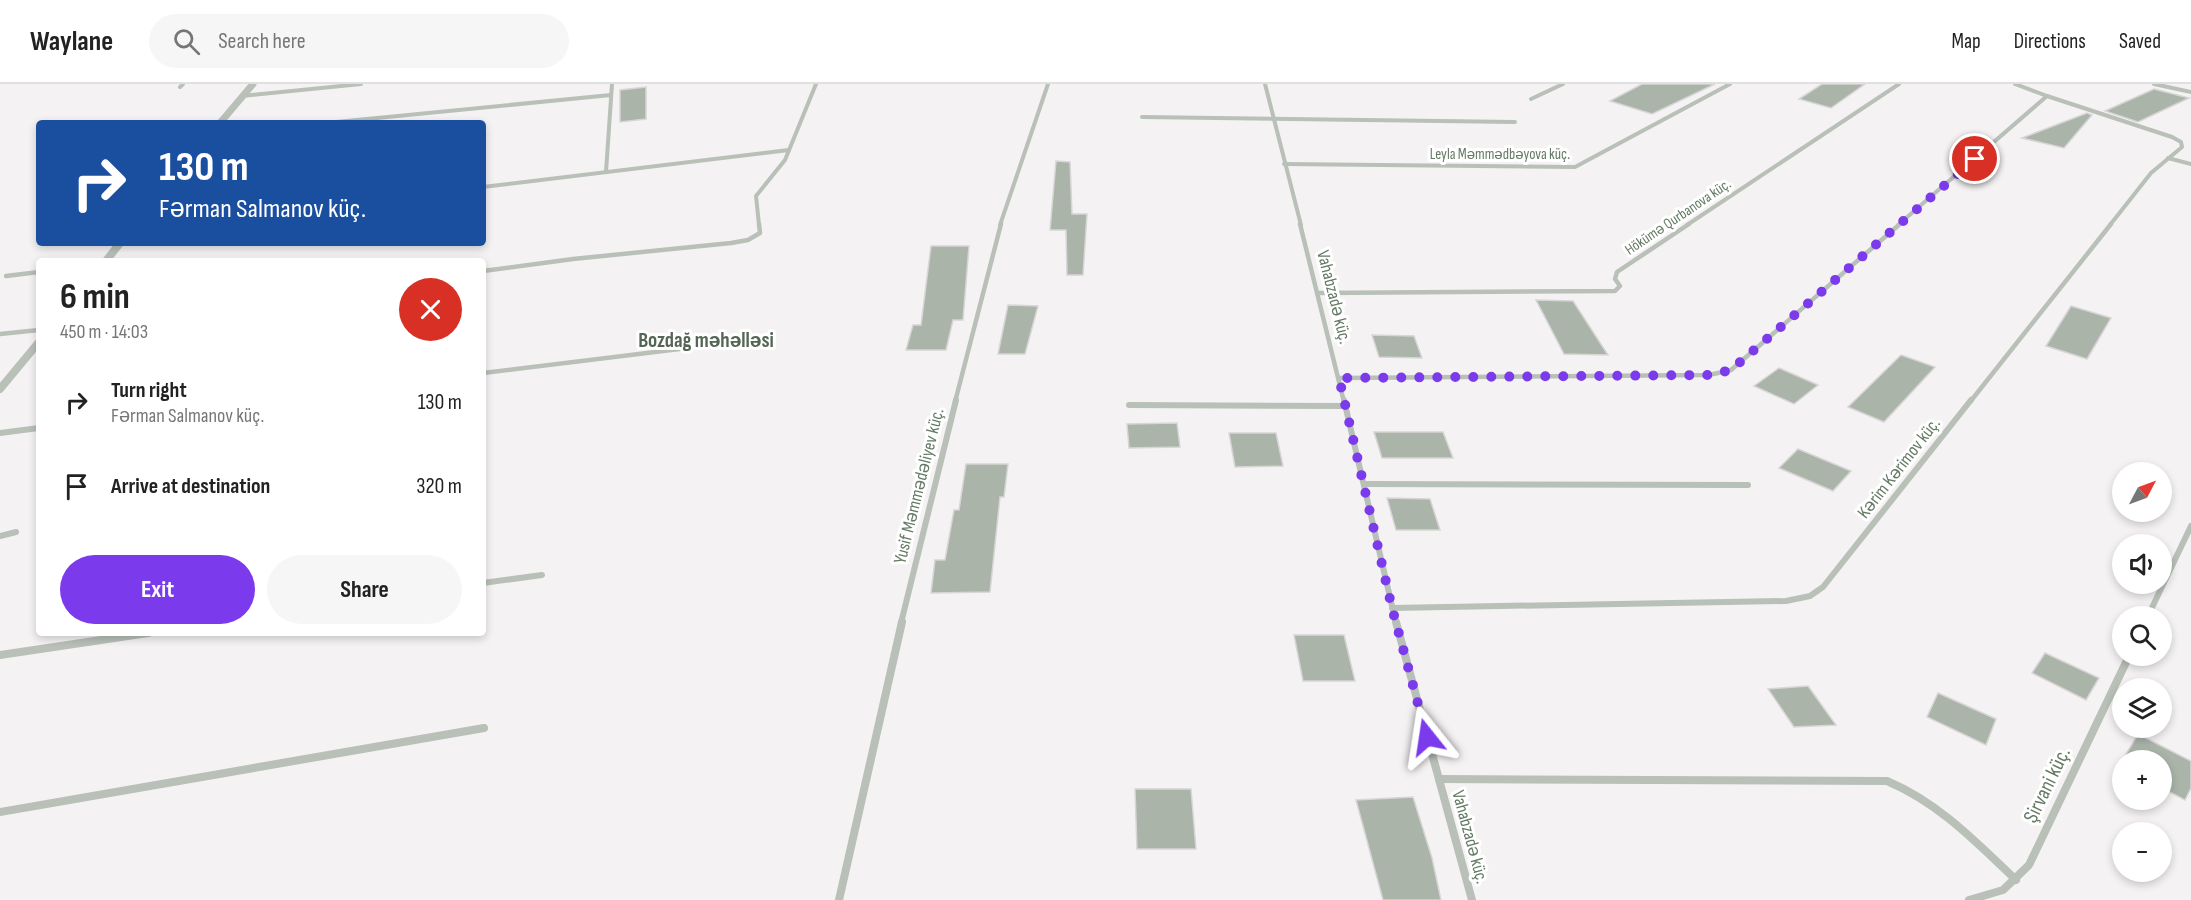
<!DOCTYPE html>
<meta charset="utf-8">
<style>
body{margin:0;font-family:"Sofia Sans Condensed",sans-serif;background:#f6f6f6;color:#222;height:100vh;display:flex;flex-direction:column;font-size:22px;white-space:nowrap}
*{box-sizing:border-box;margin:0}
p{font-size:20px;color:#767676}
.icon{flex:none;width:33px;height:33px;fill:none;stroke:currentColor;stroke-width:2;stroke-linecap:round;stroke-linejoin:round}
.map{position:relative;flex:1;overflow:hidden}
.details{position:absolute;left:36px;top:174px;width:450px;height:378px;display:flex;flex-direction:column;background:#fff;border-radius:6px;box-shadow:0 3px 9px #0003}
.details>*{flex:none}
.guide{position:absolute;left:36px;top:36px;width:450px;height:126px;border-radius:6px;box-shadow:0 3px 9px #0003;background:#1a4fa0;color:#fff;overflow:hidden}
.needle{width:39px;rotate:49deg}
.tools{position:absolute;left:2112px;top:378px;display:grid;gap:12px}
.tools a{display:grid;place-items:center;width:60px;height:60px;border-radius:50%;background:#fff;box-shadow:0 3px 9px #0003;font-size:30px}
.pin{position:absolute;display:grid;place-items:center;width:51px;height:51px;color:#fff;margin:-26px;border:3px solid #fff;border-radius:50%;box-shadow:0 2px 6px #0007}
.me{position:absolute;width:66px;margin:-33px;rotate:345deg;stroke-linejoin:round;filter:drop-shadow(0 0 4px #0008)}
.turn{display:flex;align-items:center;gap:21px;height:126px;padding:0 24px;font-size:27px}
.turn .icon{width:78px;height:78px;stroke-width:2.5}
.turn b{display:block;font-size:42px;line-height:51px}
.round{display:grid;place-items:center;flex:none;width:63px;height:63px;border-radius:32px;background:#f6f6f6}
.headline{display:flex;align-items:center;justify-content:space-between;height:102px;padding:0 24px}
h1{font-size:36px;font-weight:700;line-height:45px}
.primary-button{display:flex;gap:12px;margin-top:auto;padding:12px 24px}
.primary-button a{flex:1;height:69px;border-radius:36px;background:#7c3aed;color:#fff;font-size:24px;font-weight:700;line-height:69px;text-align:center}
.primary-button a+a{background:#f6f6f6;color:#222}
ul{padding:0;list-style:none}
li{display:flex;align-items:center;gap:18px;height:84px;padding:0 24px}
li div{flex:1}
li b{display:block;font-size:22px}
li em{font-style:normal}
header{display:flex;align-items:center;gap:36px;box-sizing:border-box;height:84px;padding:0 30px;background:#fff;border-bottom:2px solid #e0e0e0}
header strong{font-size:28px}
nav{display:flex;gap:33px;margin-inline-start:auto;font-size:21px}
.search{width:420px;height:54px;background:#f6f6f6;display:flex;align-items:center;gap:15px;box-sizing:border-box;padding:0 21px;border-radius:33px;color:#767676;font-size:22px}
.map>svg:first-child{display:block}
.building{fill:#aab4a9;stroke:#d7d5d6;stroke-width:1.5}
.lines{fill:none;stroke-linecap:round;stroke-linejoin:round}
.minor-far3{stroke:#b8c0b8;stroke-width:4}
.minor-far2{stroke:#b8c0b8;stroke-width:4.5}
.minor-far1{stroke:#b8c0b8;stroke-width:6}
.minor{stroke:#b8c0b8;stroke-width:8}
.tertiary-far1{stroke:#b8c0b8;stroke-width:7}
.tertiary{stroke:#b8c0b8;stroke-width:8}
.route{stroke:#7c3aed;stroke-width:10;stroke-dasharray:0 18}
.labels{text-anchor:middle;dominant-baseline:central;stroke-width:6;stroke-linejoin:round;paint-order:stroke}
.far-street-label{font-size:15px;fill:#647a64;stroke:#fff}
.street-label{font-size:18px;fill:#647a64;stroke:#fff}
.quarter-label{font-size:21px;font-weight:bold;fill:#565;stroke:#fff}
.near-street-label{font-size:21px;fill:#647a64;stroke:#fff}
</style>
<header>
<strong>Waylane</strong>
<div class="search"><svg class="icon" aria-label="search" viewBox="0 0 24 24"><circle cx="10" cy="10" r="6"/><path d="M15 15l6 6"/></svg>Search here</div>
<nav><a>Map</a><a>Directions</a><a>Saved</a></nav>
</header>
<div class="map">
<svg width="2191" height="816" viewBox="0 0 2191 816">
<rect width="100%" height="100%" fill="#f5f2f4"/>
<g class="building">
<polygon points="1642,0 1715,0 1652,30 1610,17"/>
<polygon points="1822,0 1865,0 1831,24 1799,15"/>
<polygon points="646,3 646,35 620,38 620,6"/>
<polygon points="2154,5 2189,14 2138,38 2105,27"/>
<polygon points="2087,29 2092,31 2064,64 2022,54"/>
<polygon points="1056,77 1070,78 1072,130 1087,130 1083,191 1067,191 1066,146 1050,146"/>
<polygon points="931,162 969,162 963,236 953,236 946,266 906,266 913,241 921,241"/>
<polygon points="1536,216 1573,217 1608,271 1564,270"/>
<polygon points="1008,221 1038,222 1025,270 998,270"/>
<polygon points="2071,222 2111,234 2087,275 2046,262"/>
<polygon points="1372,251 1414,252 1422,274 1379,273"/>
<polygon points="1901,271 1935,283 1884,338 1848,323"/>
<polygon points="1779,284 1818,301 1794,320 1754,302"/>
<polygon points="1177,339 1180,363 1129,364 1127,340"/>
<polygon points="1374,348 1443,348 1453,374 1382,374"/>
<polygon points="1229,349 1276,349 1283,382 1235,383"/>
<polygon points="1798,365 1851,387 1833,407 1779,384"/>
<polygon points="966,380 1008,380 1004,413 1000,413 990,508 931,509 935,476 945,476 954,426 959,426"/>
<polygon points="1387,414 1430,415 1440,446 1396,446"/>
<polygon points="1294,551 1344,551 1355,597 1303,597"/>
<polygon points="2045,569 2099,594 2086,616 2032,589"/>
<polygon points="1808,602 1836,641 1794,643 1768,605"/>
<polygon points="1938,609 1996,635 1986,661 1927,633"/>
<polygon points="2138,650 2191,677 2191,704 2185,716 2162,704 2162,676 2122,676 2122,684 2119,682"/>
<polygon points="1135,705 1191,705 1196,765 1137,765"/>
<polygon points="1413,713 1432,774 1441,816 1383,816 1356,716"/>
</g>
<g class="lines">
<g class="minor-far3">
<polyline points="1265,0 1301,141"/>
<polyline points="2154,0 2191,8"/>
<polyline points="180,3 183,0"/>
<polyline points="242,12 361,0"/>
<polyline points="2047,12 2172,53 2181,58 2182,63 2151,89 2110,141"/>
<polyline points="1531,15 1563,0"/>
<polyline points="1142,33 1515,38"/>
<polyline points="326,39 611,11"/>
<polyline points="2168,74 2191,80"/>
<polyline points="1284,80 1575,83 1730,0"/>
<polyline points="606,88 612,0"/>
<polyline points="483,103 789,66"/>
<polyline points="759,141 756,112 785,76 816,0"/>
<polyline points="1000,141 1048,0"/>
<polyline points="1687,141 1899,0"/>
<polyline points="1898,141 2047,12 2015,0"/>
</g>
<g class="minor-far2">
<polyline points="1300,140 1344,318"/>
<polyline points="483,187 573,175 731,159 748,156 760,149 759,140"/>
<polyline points="6,192 39,188"/>
<polyline points="1318,209 1615,207 1620,202 1615,195 1617,188 1689,140"/>
<polyline points="0,250 39,246"/>
<polyline points="483,289 745,257"/>
<polyline points="1339,294 1709,291 1731,286 1900,140"/>
<polyline points="955,318 1001,140"/>
<polyline points="1970,318 2111,140"/>
</g>
<g class="minor-far1">
<polyline points="1344,316 1396,539"/>
<polyline points="1129,321 1345,322"/>
<polyline points="0,349 39,344"/>
<polyline points="1364,400 1748,401"/>
<polyline points="0,452 16,448"/>
<polyline points="483,499 542,491"/>
<polyline points="1392,524 1786,517 1810,512 1823,503 1971,316"/>
<polyline points="2148,532 2191,442"/>
<polyline points="901,539 956,316"/>
</g>
<g class="minor">
<polyline points="1396,538 1472,816"/>
<polyline points="0,571 148,549"/>
<path d="M1439 695 1887 697C1939 719 1976 758 2016 796"/>
<polyline points="0,728 484,644"/>
<polyline points="839,816 902,538"/>
<polyline points="1969,816 2003,806 2029,781 2129,572"/>
</g>
<polyline class="tertiary-far1" points="220,39 253,0"/>
<g class="tertiary">
<polyline points="106,177 120,159"/>
<polyline points="0,305 39,258"/>
</g>
</g>
<g class="lines">
<polyline class="route" points="1427,653 1392,524 1339,294 1709,291 1731,286 1975,75"/>
</g>
<g class="labels">
<g class="far-street-label">
<text x="1500" y="70">Leyla Məmmədbəyova küç.</text>
<text transform="translate(1678 133) rotate(-34)">Hökümə Qurbanova küç.</text>
</g>
<g class="street-label">
<text transform="translate(1334 213) rotate(76)">Vahabzadə küç.</text>
<text transform="translate(1899 384) rotate(-52)">Kərim Kərimov küç.</text>
<text transform="translate(919 402) rotate(-76)">Yusif Məmmədəliyev küç.</text>
<text transform="translate(1470 753) rotate(75)">Vahabzadə küç.</text>
</g>
<g class="quarter-label">
<text x="706" y="256">Bozdağ məhəlləsi</text>
</g>
<g class="near-street-label">
<text transform="translate(2047 701) rotate(-64)">Şirvani küç.</text>
</g>
</g>
</svg>
<div class="tools">
<a><svg class="needle" viewBox="-14 -14 28 28"><path d="M0-13l5 13h-10z" fill="#e53935"/><path d="M0 13l5-13h-10z" fill="#767676"/></svg></a>
<a><svg class="icon" aria-label="sound" viewBox="0 0 24 24"><path d="M4 9h4l5-4v14l-5-4H4zM17 9q2 3 0 6"/></svg></a>
<a><svg class="icon" aria-label="search" viewBox="0 0 24 24"><circle cx="10" cy="10" r="6"/><path d="M15 15l6 6"/></svg></a>
<a><svg class="icon" aria-label="layers" viewBox="0 0 24 24"><path d="M12 4l9 5-9 5-9-5zM3 14l9 5 9-5"/></svg></a>
<a>+</a>
<a>−</a>
</div>
<div class="pin" style="left:1975px;top:75px;background:#d93025"><svg class="icon" aria-label="arrive" viewBox="0 0 24 24"><path d="M6 21V4h12l-3 4 3 4H6"/></svg></div>
<svg class="me" style="left:1427px;top:653px" viewBox="-20 -20 40 40"><path d="M0-17L14 15 0 8-14 15z" fill="#7c3aed" stroke="#fff" stroke-width="4"/></svg>
<div class="guide">
<div class="turn"><svg class="icon" aria-label="right" viewBox="0 0 24 24"><path d="M7 20v-9h11M14 6l5 5-5 5"/></svg><div><b>130 m</b>Fərman Salmanov küç.</div></div>
</div>
<section class="details">
<div class="headline"><div><h1>6 min</h1><p>450 m · 14:03</p></div><a class="round" style="background:#d93025;color:#fff"><svg class="icon" aria-label="close" viewBox="0 0 24 24"><path d="M6 6l12 12M18 6L6 18"/></svg></a></div>
<ul>
<li><svg class="icon" aria-label="right" viewBox="0 0 24 24"><path d="M7 20v-9h11M14 6l5 5-5 5"/></svg><div><b>Turn right</b><p>Fərman Salmanov küç.</p></div><em>130 m</em></li>
<li><svg class="icon" aria-label="arrive" viewBox="0 0 24 24"><path d="M6 21V4h12l-3 4 3 4H6"/></svg><div><b>Arrive at destination</b></div><em>320 m</em></li>
</ul>
<div class="primary-button"><a>Exit</a><a>Share</a></div>
</section>
</div>
